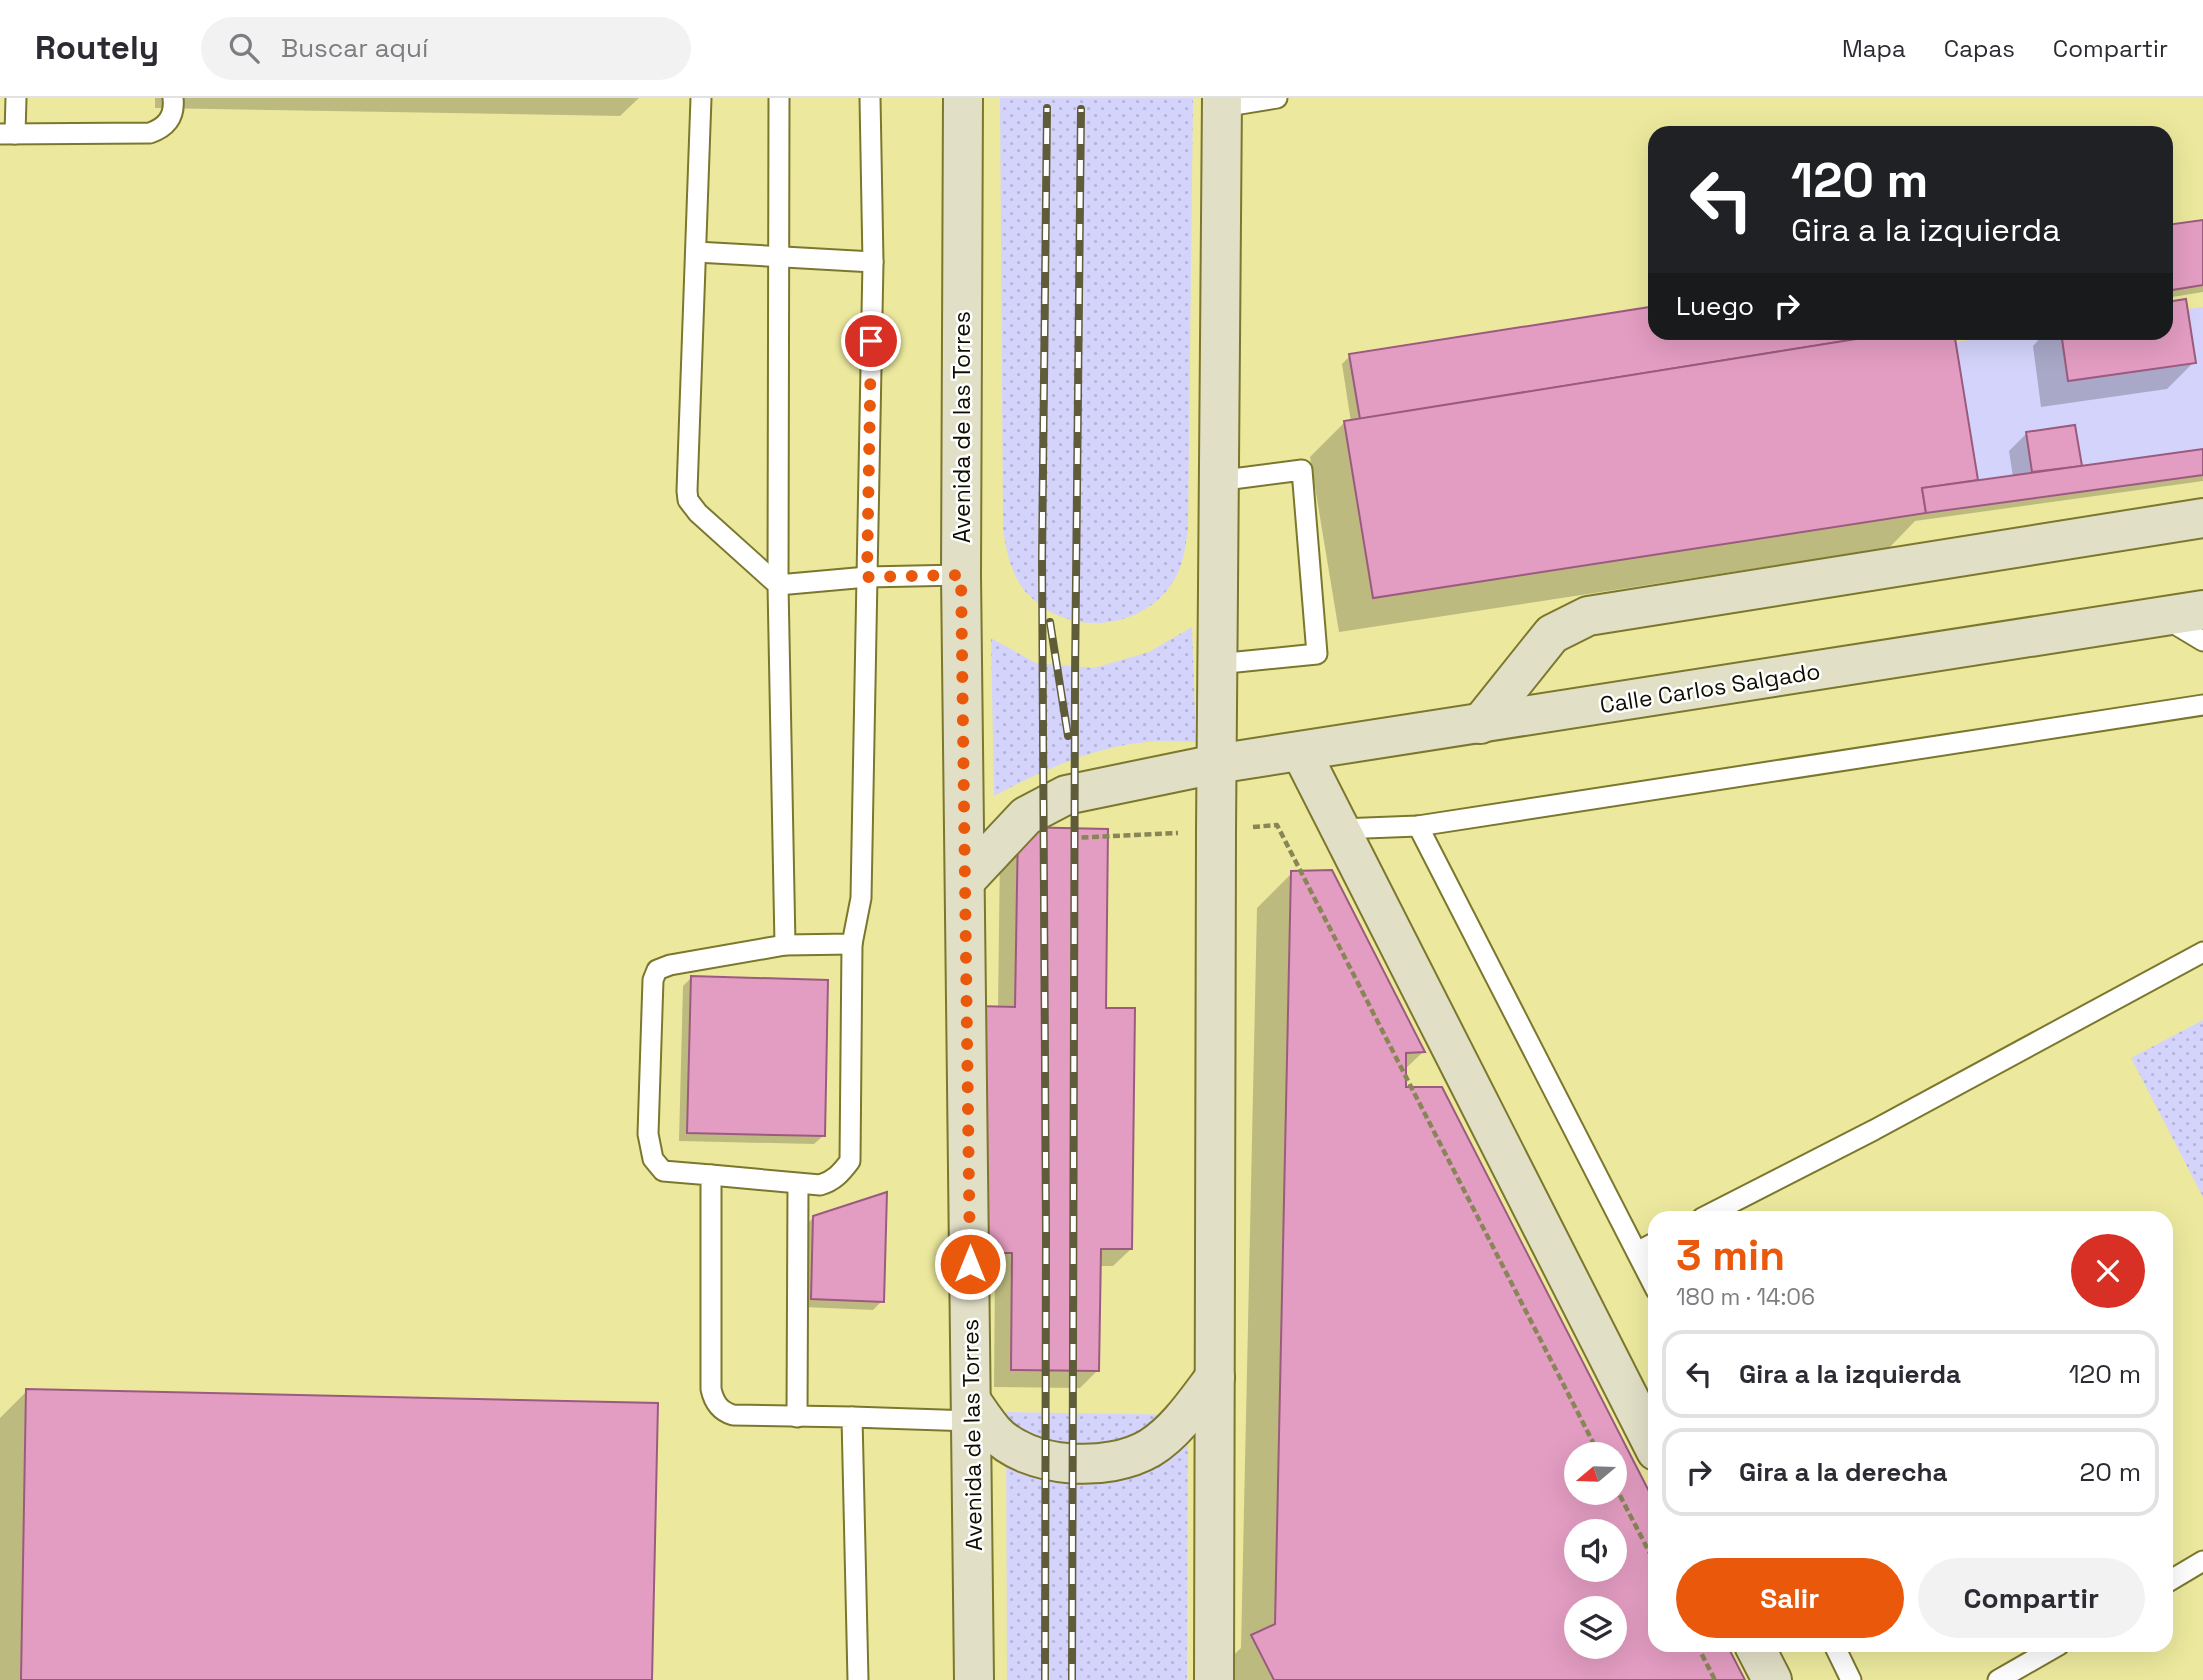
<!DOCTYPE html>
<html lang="es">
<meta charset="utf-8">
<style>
body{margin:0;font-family:"Space Grotesk",sans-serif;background:#f2f2f3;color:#2b2b33;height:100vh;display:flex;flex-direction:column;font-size:26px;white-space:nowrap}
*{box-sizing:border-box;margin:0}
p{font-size:23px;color:#7c7c81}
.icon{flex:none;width:38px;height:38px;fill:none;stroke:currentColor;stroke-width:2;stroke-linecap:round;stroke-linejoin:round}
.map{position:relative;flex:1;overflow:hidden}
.side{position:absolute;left:1648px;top:1113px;width:525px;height:441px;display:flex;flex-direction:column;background:#fff;border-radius:21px;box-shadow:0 7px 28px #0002}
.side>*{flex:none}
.top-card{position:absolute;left:1648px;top:28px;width:525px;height:214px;border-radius:21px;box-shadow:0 7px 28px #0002;background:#202124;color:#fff;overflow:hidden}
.needle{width:46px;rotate:251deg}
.tools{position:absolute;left:1564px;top:1344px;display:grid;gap:14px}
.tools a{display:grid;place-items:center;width:63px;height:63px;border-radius:50%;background:#fff;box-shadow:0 7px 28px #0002;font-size:35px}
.pin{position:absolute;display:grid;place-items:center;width:60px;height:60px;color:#fff;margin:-30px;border:4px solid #fff;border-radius:50%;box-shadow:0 2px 7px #0007}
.me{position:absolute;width:77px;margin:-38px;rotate:0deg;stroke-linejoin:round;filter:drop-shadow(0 0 5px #0008)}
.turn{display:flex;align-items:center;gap:24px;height:147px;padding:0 28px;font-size:32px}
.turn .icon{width:91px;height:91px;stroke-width:2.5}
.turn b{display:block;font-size:49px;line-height:60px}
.then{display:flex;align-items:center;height:66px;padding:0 28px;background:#0003;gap:14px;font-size:26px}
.round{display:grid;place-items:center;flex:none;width:74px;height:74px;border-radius:37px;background:#f2f2f3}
.overview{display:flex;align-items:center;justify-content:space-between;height:119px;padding:0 28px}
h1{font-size:42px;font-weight:800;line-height:52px;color:#ea580c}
.button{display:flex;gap:14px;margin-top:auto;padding:14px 28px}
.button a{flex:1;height:80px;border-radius:42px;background:#ea580c;color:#fff;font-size:28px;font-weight:800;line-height:80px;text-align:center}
.button a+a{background:#f2f2f3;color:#2b2b33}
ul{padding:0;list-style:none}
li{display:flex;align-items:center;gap:21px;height:88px;margin:0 14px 10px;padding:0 14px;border:4px solid #e1e1e2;border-radius:21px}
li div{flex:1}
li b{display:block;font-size:26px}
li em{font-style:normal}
header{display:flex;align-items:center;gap:42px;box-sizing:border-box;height:98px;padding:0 35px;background:#fff;border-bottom:2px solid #e1e1e2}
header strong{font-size:33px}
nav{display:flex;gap:38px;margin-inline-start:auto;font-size:24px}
.search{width:490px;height:63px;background:#f2f2f3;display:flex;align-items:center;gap:18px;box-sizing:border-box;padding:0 24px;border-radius:38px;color:#7c7c81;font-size:26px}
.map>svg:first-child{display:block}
.grass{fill:url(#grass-dots)}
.garden{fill:#d4d3fb}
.shadow{fill:#0003;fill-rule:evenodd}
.building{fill:#e39dc2;stroke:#9b5b7f;stroke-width:2;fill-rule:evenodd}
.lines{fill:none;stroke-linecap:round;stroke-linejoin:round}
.lane-casing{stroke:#7b772d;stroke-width:23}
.secondary-casing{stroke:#7b772d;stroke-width:42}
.path{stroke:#888657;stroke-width:4.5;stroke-dasharray:7 3.5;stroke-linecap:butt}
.lane{stroke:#fff;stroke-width:19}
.secondary{stroke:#e1dfc6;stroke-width:38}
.rail-casing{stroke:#5e5c39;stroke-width:8}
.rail{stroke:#fff;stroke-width:5;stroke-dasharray:16;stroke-linecap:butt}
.route{stroke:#ea580c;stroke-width:12;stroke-dasharray:0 21.6}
.labels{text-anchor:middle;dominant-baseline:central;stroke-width:5;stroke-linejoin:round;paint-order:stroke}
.street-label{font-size:23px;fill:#0f0d00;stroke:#fff}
</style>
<header>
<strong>Routely</strong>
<div class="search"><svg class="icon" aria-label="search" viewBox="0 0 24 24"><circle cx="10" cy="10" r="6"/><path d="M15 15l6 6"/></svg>Buscar aquí</div>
<nav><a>Mapa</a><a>Capas</a><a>Compartir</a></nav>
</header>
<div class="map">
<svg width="2203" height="1582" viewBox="0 0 2203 1582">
<defs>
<pattern id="grass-dots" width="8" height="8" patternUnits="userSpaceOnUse" patternTransform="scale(1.75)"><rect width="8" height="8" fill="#d4d3fb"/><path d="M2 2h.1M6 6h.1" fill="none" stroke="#b5b4d5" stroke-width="1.8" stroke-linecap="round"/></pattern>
</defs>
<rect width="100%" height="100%" fill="#ece99e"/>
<g class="grass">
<path d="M1000 0H1193L1188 432C1185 451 1183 470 1171 487 1140 531 1073 538 1034 502 1029 497 1023 492 1020 486 1009 468 1006 451 1003 430Z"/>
<path d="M1192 529 1196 644C1180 644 1163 642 1147 644 1092 649 1041 673 994 698L991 540 1036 565 1094 570 1149 554Z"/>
<polygon points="2203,922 2203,1099 2131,960"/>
<polygon points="1006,1314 1188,1317 1187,1582 1007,1582"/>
</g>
<polygon class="garden" points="2203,209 2203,351 2082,368 2075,327 2026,334 2032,374 1978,382 1956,244 2025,234 2166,234 2167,214"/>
<g class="shadow">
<polygon points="155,0 639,0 620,18 155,10"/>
<polygon points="2203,124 2203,194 2166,200 2166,130"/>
<polygon points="1656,234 1976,381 1973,385 2013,379 2009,353 2027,335 2080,370 2203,352 2203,383 1915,423 1889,450 1339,534 1310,359 1345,324 1351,324 1342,266 1350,258"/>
<polygon points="2046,234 2166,234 2194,264 2167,291 2041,309 2033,248"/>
<polygon points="1018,731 1104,912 1131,1151 1113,1168 1099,1168 1098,1272 1080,1290 994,1289 995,1173 957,1172 998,911 1000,749"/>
<path d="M1292 775 1423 954 1404 972V991L1656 1410V1547H1725L1743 1582H1222L1217 1573 1241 1550 1257 810ZM1577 1356H1615V1395H1577ZM1577 1433H1615V1472H1577ZM1577 1510H1615V1549H1577Z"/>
<polygon points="691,880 823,1038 814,1046 679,1043 683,888"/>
<polygon points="814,1119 882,1203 873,1212 803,1209 805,1128"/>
<polygon points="27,1293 650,1582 0,1582 0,1320"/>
</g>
<g class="building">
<polygon points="2203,122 2203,187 2166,193 2166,127"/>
<polygon points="2186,201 2196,265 2068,283 2061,234 2166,234 2166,204"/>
<polygon points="1656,208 1656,234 1900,234 1360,321 1349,256"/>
<polygon points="1900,234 1954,234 1978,382 1922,390 1926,415 1373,500 1344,323"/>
<polygon points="2075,327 2082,368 2032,374 2026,334"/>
<polygon points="2203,351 2203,377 1926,415 1922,390"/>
<polygon points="1018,729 1108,731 1106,910 1135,910 1132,1151 1101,1151 1099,1273 1011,1272 1012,1155 974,1155 977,908 1015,909"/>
<path d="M1332 772 1425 954 1406 955V989H1442L1656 1407V1547H1727L1745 1582H1274L1251 1537 1275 1526 1291 773ZM1577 1356H1615V1395H1577ZM1577 1433H1615V1472H1577ZM1577 1510H1615V1549H1577Z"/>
<polygon points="691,878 828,882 825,1038 687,1035"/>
<polygon points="887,1094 884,1204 811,1201 813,1118"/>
<polygon points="26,1291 658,1305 652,1582 21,1582"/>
</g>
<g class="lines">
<g class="lane-casing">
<g id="lane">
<polyline points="701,0 687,393 688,402 698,415 778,487 785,847"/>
<path d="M779 0 778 487 867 479 861 800 852 846 785 847 670 867 657 872 653 882 648 1036 653 1061 663 1073 711 1077V1291C714 1305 720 1313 733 1317L852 1319 858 1582"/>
<polyline points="870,0 873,164 867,479 961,477"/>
<polyline points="1222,9 1277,0"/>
<path d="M0 36 150 35C167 29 175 18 173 0"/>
<polyline points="15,36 16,0"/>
<polyline points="696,154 873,164"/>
<polyline points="2168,522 2203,543"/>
<polyline points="1217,566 1317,556 1302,372 1217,383"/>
<polyline points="1418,728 1656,1192"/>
<polyline points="1340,731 1418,728 2203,607"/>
<path d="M711 1077 820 1087C834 1083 841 1075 850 1063L852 846"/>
<polyline points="1702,1120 1874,1032 2203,854"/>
<polyline points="1637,1154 1656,1144"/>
<polyline points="797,1319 798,1087"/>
<polyline points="852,1319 972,1323"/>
<polyline points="2166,1485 2203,1463"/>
<polyline points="1834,1547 1851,1582"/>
<polyline points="1998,1582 2059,1547"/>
</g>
</g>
<g class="secondary-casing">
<g id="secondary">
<polyline points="963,0 961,477 974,1582"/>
<polyline points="1480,626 1552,536 1588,518 2203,420"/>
<polyline points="1301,654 1656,1353"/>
<polyline points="966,782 1026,718 1066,697 1216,666 2203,512"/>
<path d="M972 1304C979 1314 986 1325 994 1334 1028 1371 1108 1375 1150 1350 1177 1333 1196 1304 1215 1279"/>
<polyline points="1754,1547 1772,1582"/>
<polyline points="1214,1582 1216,733 1222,0"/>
</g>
</g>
<g class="path">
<polyline points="1253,729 1277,727 1599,1356"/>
<polyline points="1071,740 1178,735"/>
<polyline points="1615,1388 1656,1467"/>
<polyline points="1697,1547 1715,1582"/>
</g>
<use href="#lane" class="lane"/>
<use href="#secondary" class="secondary"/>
<g class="rail-casing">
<g id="rail">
<polyline points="1050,524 1068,638"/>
<polyline points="1045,1582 1046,1134 1042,462 1047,10"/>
<polyline points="1072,1582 1075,580 1081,11"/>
</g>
</g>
<use href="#rail" class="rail"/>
</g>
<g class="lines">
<polyline class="route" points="871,243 867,479 961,477 970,1166"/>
</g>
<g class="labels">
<g class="street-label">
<text transform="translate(962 329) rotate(-90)">Avenida de las Torres</text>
<text transform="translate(1710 590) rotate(-9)">Calle Carlos Salgado</text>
<text transform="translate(972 1337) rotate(-91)">Avenida de las Torres</text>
</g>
</g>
</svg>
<div class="tools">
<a><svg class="needle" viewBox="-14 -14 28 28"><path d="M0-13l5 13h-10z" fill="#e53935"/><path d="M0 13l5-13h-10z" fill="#7c7c81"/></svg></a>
<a><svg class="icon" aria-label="sound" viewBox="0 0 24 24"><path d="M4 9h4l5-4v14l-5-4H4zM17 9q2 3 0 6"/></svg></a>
<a><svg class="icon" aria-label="layers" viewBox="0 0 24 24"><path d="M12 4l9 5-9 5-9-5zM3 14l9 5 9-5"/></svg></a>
</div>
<div class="pin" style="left:871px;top:243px;background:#d93025"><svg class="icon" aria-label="arrive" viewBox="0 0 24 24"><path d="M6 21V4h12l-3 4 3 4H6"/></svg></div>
<svg class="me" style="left:970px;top:1166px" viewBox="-20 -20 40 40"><circle r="17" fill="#ea580c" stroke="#fff" stroke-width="3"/><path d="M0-11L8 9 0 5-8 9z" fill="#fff"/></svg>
<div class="top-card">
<div class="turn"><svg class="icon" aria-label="left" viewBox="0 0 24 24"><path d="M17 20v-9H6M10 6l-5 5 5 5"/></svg><div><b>120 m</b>Gira a la izquierda</div></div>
<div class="then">Luego<svg class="icon" aria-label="right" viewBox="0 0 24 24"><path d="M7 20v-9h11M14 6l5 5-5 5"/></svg></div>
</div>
<section class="side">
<div class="overview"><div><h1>3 min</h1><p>180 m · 14:06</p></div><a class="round" style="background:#d93025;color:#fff"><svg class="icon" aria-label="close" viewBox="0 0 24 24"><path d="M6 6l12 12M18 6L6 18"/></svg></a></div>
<ul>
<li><svg class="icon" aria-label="left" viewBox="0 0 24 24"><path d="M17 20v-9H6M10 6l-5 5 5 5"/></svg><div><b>Gira a la izquierda</b></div><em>120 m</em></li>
<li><svg class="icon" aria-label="right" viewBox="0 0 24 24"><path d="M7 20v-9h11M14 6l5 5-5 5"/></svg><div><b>Gira a la derecha</b></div><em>20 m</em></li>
</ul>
<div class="button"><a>Salir</a><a>Compartir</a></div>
</section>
</div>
